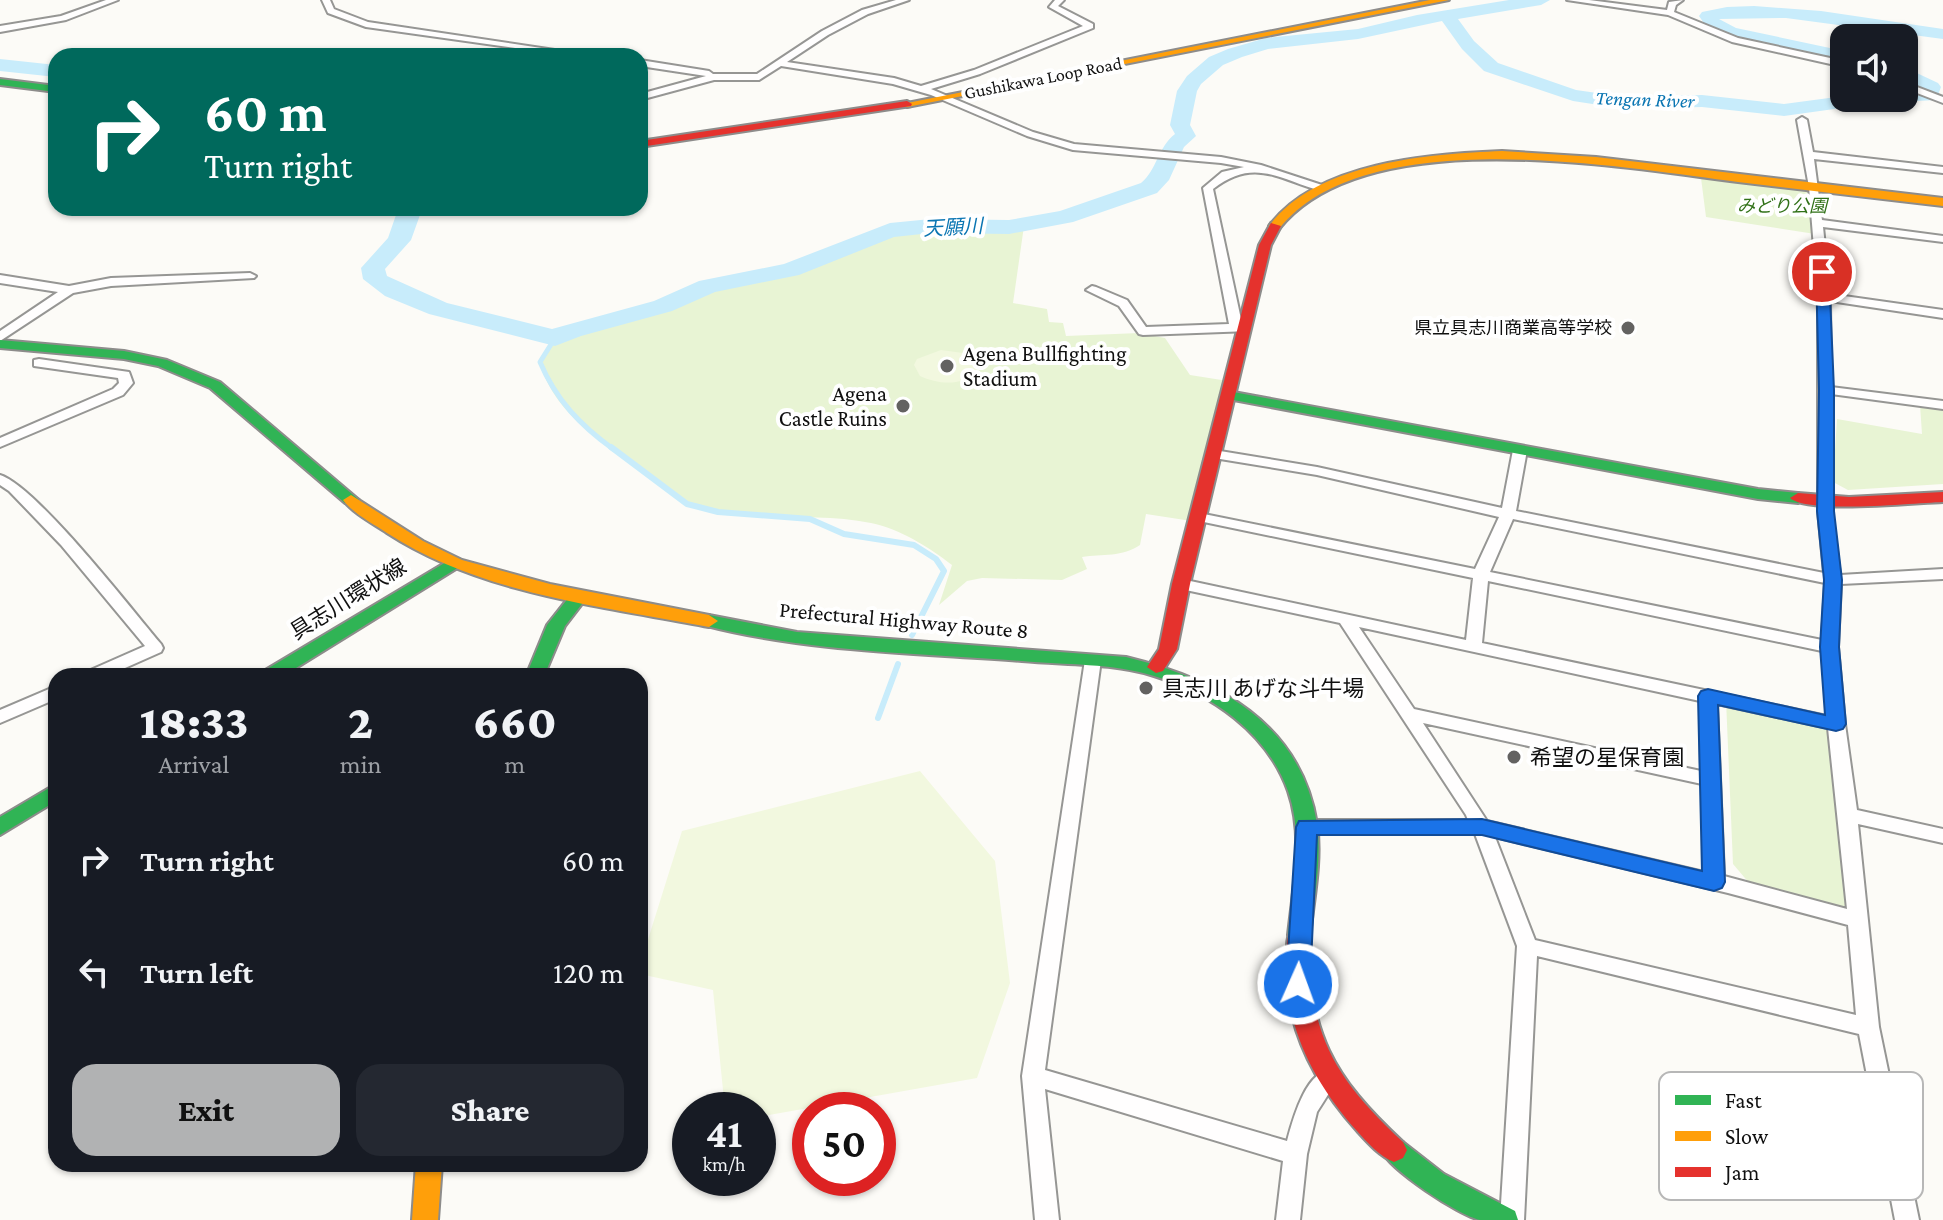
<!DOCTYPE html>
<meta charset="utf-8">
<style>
body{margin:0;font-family:"Crimson Pro","Noto Sans JP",serif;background:#242831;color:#f1f3f6;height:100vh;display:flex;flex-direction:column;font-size:30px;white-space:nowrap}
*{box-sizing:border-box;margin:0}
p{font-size:26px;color:#9ea1a6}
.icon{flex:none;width:44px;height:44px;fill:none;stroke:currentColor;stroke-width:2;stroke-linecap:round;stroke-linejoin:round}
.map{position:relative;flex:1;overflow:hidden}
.drawer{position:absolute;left:48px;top:668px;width:600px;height:504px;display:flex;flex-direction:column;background:#171b24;border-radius:24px;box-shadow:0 2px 6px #0004}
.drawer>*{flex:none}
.guide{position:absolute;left:48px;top:48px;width:600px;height:168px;border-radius:24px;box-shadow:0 2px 6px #0004;background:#00695c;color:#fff;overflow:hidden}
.tools{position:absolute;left:1830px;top:24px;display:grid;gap:16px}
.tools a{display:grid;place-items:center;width:88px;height:88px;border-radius:16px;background:#171b24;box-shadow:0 2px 6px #0004;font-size:40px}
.speed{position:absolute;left:672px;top:1092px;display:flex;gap:16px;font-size:40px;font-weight:700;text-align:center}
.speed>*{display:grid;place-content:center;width:104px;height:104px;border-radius:50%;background:#171b24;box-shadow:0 2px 6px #0004;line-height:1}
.speed small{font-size:20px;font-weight:400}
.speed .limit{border:12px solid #d22;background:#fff;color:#111}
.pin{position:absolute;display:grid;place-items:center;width:68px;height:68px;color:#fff;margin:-34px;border:4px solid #fff;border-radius:50%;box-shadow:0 2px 8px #0007}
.me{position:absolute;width:88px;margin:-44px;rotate:2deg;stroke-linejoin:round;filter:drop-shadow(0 0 6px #0008)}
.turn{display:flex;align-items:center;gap:28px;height:168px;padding:0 24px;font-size:36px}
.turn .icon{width:104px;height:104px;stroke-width:2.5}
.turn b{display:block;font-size:56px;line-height:68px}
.eta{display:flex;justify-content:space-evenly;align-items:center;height:136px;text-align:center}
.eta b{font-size:48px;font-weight:800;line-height:56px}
.action{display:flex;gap:16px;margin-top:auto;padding:16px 24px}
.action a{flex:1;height:92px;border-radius:24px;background:#b1b2b3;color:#111;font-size:32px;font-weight:800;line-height:92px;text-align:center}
.action a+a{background:#242831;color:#f1f3f6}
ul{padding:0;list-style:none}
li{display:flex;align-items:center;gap:24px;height:112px;padding:0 24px}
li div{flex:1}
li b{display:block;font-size:30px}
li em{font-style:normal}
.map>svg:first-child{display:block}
.green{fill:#e8f4d4}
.pitch{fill:#f2f8df}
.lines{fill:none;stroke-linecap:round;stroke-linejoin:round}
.stream-far1{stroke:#c8ecfb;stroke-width:5}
.stream{stroke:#c8ecfb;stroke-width:6}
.river{fill:#c8ecfb;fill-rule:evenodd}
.street-casing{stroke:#969694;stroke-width:4}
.fast-casing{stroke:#8d8c8b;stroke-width:4}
.slow-casing{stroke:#8d8c8b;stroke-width:4}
.jam-casing{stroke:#8d8c8b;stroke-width:4}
.street{fill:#fffefe;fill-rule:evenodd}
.fast{fill:#30b455;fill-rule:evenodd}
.slow{fill:#ff9f0a;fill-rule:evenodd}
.jam{fill:#e5322d;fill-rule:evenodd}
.route{fill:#1a73e8;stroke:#114b97;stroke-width:2}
.poi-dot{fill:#636261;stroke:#fff;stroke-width:3}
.labels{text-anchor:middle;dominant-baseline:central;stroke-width:8;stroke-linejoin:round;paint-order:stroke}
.far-street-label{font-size:18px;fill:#101010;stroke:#fff}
.far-park-label{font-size:18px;font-style:italic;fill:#317118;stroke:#fff}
.far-poi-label{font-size:18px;fill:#101010;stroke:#fff;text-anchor:end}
.far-water-label{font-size:20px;font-style:italic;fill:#0a75b2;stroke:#fff}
.poi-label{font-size:22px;fill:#101010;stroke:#fff;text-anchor:start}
.street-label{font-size:22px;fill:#101010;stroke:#fff}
.key{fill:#fff;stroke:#b7b7b7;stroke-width:2}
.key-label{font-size:22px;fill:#101010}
</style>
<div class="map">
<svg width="1943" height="1220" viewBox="0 0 1943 1220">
<rect width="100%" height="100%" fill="#fcfbf7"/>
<g class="green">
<polygon points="1692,172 1814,187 1815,234 1706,217 1701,178"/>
<path d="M931 226H1024L1013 303 1047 309 1049 322 1063 323 1066 336 1139 333 1165 338 1190 375 1228 381 1198 522 1146 514 1140 545C1123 557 1102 554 1082 557L1087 569 1062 580 982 578 967 581 939 605 952 565C929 547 900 529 871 523 810 510 745 527 687 504 640 460 557 430 540 362L555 338 572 330 663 306 708 286 771 275 809 264 890 230Z"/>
<polygon points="1920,405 1943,409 1943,484 1848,490 1833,482 1837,419 1922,434"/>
<polygon points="1726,700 1836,724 1857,911 1750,884 1733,864"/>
</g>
<g class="pitch">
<path d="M941 350 970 354 979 363V368C966 387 939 385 920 376L914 365 917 359Z"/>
<polygon points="920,771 995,861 1010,983 977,1078 758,1117 758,1110 725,1110 713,990 640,974 640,965 682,831"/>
</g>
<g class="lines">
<path class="stream-far1" d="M555 338 540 362C556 400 580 425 613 449"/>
<g class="stream">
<polyline points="611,447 687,504 718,512 810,519 844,534 914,545 936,559 944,571 912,635"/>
<polyline points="878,718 898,664"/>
</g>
<g class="river">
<path d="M1509 0H1550L1541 5 1458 19 1474 41 1498 63 1576 90 1625 97 1702 95 1784 104 1844 96 1880 98 1870 104 1784 116 1702 107 1625 109 1573 101 1484 71 1462 49 1442 21 1358 39 1268 49 1242 57 1223 65 1201 84 1197 91 1190 125 1196 136 1184 147 1169 180 1157 193 1073 222 1009 234 931 233 894 237 799 275 715 292 672 311 581 336 555 346 429 314 385 296 363 279 361 268 388 238 396 215 393 208H415L420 215 411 240 385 269 387 276 447 303 552 329 654 301 699 281 784 264 890 223 931 219 1009 220 1060 211 1141 183C1157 170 1158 147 1175 134L1170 125 1177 91 1187 76 1209 57 1228 49 1266 38 1358 29 1417 15Z"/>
<polygon points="1754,6 1821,11 1943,29 1943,39 1786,18 1719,19 1736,28 1844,51 1844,63 1725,36 1708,29 1699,16 1702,12 1727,7"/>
<polygon points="0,59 56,65 56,77 0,71"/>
<polygon points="1904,67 1938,83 1941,87 1936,100 1897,102 1894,98 1904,98 1904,92 1921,89 1904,81"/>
</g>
<g class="street-casing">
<g id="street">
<polygon points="106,0 118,0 66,20 0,32 0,26 61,16"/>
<polygon points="322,0 330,0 334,9 368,22 595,56 573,56 366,27 328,13"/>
<path d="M896 0H909L868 14 828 35 787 62 894 78 921 86 974 70 1083 26 1049 7 1055 0H1064L1058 6 1093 24V28L980 74 931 89 1033 132 1074 144 1221 157 1261 165 1325 186 1326 188 1321 191C1278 179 1254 157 1213 189L1242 324 1250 325V331L1143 335 1139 334 1119 306 1086 290 1092 286 1096 287 1127 300 1146 327 1229 324 1203 188 1222 172 1244 167 1221 163 1073 150 1027 136 931 95 893 84 781 66 759 80H714L640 100V94L706 76 640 66V60L709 71 713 74H757L822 31 862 10Z"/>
<polygon points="1567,0 1589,0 1667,10 1669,2 1683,0 1676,5 1674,12 1738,38 1844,61 1844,67 1732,42 1668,15"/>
<polygon points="1904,82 1943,97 1943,103 1904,88"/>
<path d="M1802 117 1807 120 1813 152 1943 167V173L1814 159 1822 220 1943 236V242L1823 227 1830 294 1943 310V318L1830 301 1831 387 1943 401V409L1831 394 1832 511 1840 575 1943 569V579L1841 584 1838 647 1845 724 1857 810 1943 829V843L1858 824 1879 1027 1919 1220H1895L1859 1034 1537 956 1524 1220H1500L1517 946 1475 834H1306L1299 832 1297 827 1299 822 1306 820H1468L1466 815 1340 623 1181 589 1173 584 1181 579 1466 640 1473 578 1199 521 1192 517 1199 513 1475 569 1499 517 1317 475 1214 458 1207 454 1214 450 1317 467 1502 508 1513 450 1520 446 1527 450 1516 511 1824 573 1818 511V297L1809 187 1797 120ZM1513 519 1825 583 1822 640 1490 572ZM1488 581 1822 651 1827 716 1482 643ZM1359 627 1700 701 1701 771 1414 709ZM1717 704 1828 728 1847 909 1724 876ZM1423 723 1702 784 1704 872 1487 821ZM1495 837 1728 893 1848 925 1856 1015 1535 940Z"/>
<polygon points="250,273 256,276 254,278 111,286 73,293 0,341 0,331 58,292 0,283 0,275 69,286 111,278"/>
<polygon points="39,359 129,372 133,383 123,395 0,447 0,438 113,389 119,383 118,378 34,366 34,360"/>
<path d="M0 475C36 486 132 610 161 644L163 648 161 652 107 676H84L86 672 145 646 61 545 9 491 0 485Z"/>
<path d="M1093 655 1101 660 1045 1070 1287 1141C1292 1122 1308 1062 1335 1072L1338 1079 1317 1112 1307 1154 1300 1220H1276L1283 1161 1045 1089 1059 1220H1035L1022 1076 1085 660Z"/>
<polygon points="56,686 56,699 0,723 0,710"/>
</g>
</g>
<g class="fast-casing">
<g id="fast">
<polygon points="0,79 56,86 56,92 0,85"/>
<polygon points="0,340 124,351 167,360 220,382 359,500 357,503 345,503 210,388 158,366 124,359 0,348"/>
<polygon points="1228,391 1758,489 1798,493 1806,498 1798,503 1758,499 1223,398 1221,395"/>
<polygon points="453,558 459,559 462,563 459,567 283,676 260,676 262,672"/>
<polygon points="579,590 588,596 565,626 544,676 526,676 547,625 573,592"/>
<path d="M709 615 797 632 1126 657C1217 679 1301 723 1317 824 1322 860 1314 899 1310 935L1307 941 1299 944 1291 941 1288 935C1293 887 1304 837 1288 791 1267 732 1211 694 1154 676 1113 663 1065 665 1022 661 916 653 806 652 703 625L700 621Z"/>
<polygon points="56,784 56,801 0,835 0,817"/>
<path d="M1394 1138 1403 1142 1444 1174 1515 1211 1518 1220C1506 1220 1491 1220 1480 1220 1458 1215 1390 1170 1381 1150L1385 1142Z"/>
</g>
</g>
<g class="slow-casing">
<g id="slow">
<polygon points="1430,0 1449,0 907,107 902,104"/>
<path d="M1502 151 1596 157 1943 198V206C1875 198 1807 190 1738 182 1619 167 1365 121 1279 229L1269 226C1317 162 1428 154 1502 151Z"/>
<path d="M351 495 423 541 462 560 550 584 709 615 718 621 709 627C600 606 481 594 387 533 372 523 354 514 343 500Z"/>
<polygon points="416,1164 442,1164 438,1220 412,1220"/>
</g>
</g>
<g class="jam-casing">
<g id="jam">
<polygon points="907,101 912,104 911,106 640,147 640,141"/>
<polygon points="1271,223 1281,226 1271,245 1190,584 1177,649 1163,671 1156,673 1147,667 1159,649 1172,584 1259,245"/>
<path d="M1943 492V502C1914 503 1808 514 1790 498L1798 493 1849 497Z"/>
<path d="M1299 926 1307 929 1310 935C1307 1032 1333 1077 1403 1142L1407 1150 1403 1158 1394 1162C1379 1156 1367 1142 1357 1131 1314 1083 1283 1025 1287 959 1287 948 1286 938 1291 929Z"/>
</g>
</g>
<use href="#street" class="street"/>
<use href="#fast" class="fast"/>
<use href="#slow" class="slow"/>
<use href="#jam" class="jam"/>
</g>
<polygon class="route" points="1822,268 1829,272 1834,390 1834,511 1842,580 1839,647 1846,724 1843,729 1836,731 1718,705 1725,882 1722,888 1714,891 1482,835 1317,835 1310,984 1306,991 1298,994 1289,991 1286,984 1296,827 1299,821 1482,819 1702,871 1698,696 1701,691 1708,689 1825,715 1820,647 1824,580 1817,511 1819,390 1816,272"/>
<g class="poi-dot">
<circle cx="1628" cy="328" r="8"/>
<circle cx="947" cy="366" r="8"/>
<circle cx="903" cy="406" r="8"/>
<circle cx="1146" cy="688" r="8"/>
<circle cx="1514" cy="757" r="8"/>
</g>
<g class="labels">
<g class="far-street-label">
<text transform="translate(1043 78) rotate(-11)">Gushikawa Loop Road</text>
</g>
<g class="far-park-label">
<text x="1782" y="206">みどり公園</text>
</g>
<g class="far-poi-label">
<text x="1612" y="328">県立具志川商業高等学校</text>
</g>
<g class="far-water-label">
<text transform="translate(1645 99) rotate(2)">Tengan River</text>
<text transform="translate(953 227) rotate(-3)">天願川</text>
</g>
<g class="poi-label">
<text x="963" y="353">Agena Bullfighting<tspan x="963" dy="25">Stadium</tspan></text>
<text x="887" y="393" text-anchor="end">Agena<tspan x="887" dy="25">Castle Ruins</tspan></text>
<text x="1162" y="688">具志川 あげな斗牛場</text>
<text x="1530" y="757">希望の星保育園</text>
</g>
<g class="street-label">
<text transform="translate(348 599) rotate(-32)">具志川環状線</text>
<text transform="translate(904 620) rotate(5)">Prefectural Highway Route 8</text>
</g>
</g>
<rect x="1659" y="1072" width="264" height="128" rx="12" class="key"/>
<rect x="1675" y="1095" width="36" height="10" fill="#30b455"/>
<rect x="1675" y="1131" width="36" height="10" fill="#ff9f0a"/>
<rect x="1675" y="1167" width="36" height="10" fill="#e5322d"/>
<g class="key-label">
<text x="1725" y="1108">Fast</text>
<text x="1725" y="1144">Slow</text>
<text x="1725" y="1180">Jam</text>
</g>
</svg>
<div class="tools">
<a><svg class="icon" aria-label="sound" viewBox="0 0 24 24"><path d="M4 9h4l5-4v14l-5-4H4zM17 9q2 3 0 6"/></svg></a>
</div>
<div class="speed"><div>41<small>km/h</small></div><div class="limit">50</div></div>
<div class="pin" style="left:1822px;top:272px;background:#d93025"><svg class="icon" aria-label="arrive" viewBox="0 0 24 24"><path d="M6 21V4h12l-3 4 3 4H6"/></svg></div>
<svg class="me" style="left:1298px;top:984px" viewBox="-20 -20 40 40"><circle r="17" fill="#1a73e8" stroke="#fff" stroke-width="3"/><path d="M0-11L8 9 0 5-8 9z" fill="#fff"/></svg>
<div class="guide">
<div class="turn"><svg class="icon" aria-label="right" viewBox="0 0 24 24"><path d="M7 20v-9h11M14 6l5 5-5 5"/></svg><div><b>60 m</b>Turn right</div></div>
</div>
<section class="drawer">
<div class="eta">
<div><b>18:33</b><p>Arrival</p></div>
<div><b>2</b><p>min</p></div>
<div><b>660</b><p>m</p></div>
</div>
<ul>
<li><svg class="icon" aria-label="right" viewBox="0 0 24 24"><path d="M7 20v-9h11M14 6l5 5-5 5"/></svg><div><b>Turn right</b></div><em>60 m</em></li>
<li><svg class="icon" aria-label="left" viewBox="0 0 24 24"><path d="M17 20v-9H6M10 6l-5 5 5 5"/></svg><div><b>Turn left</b></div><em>120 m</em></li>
</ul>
<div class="action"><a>Exit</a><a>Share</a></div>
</section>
</div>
